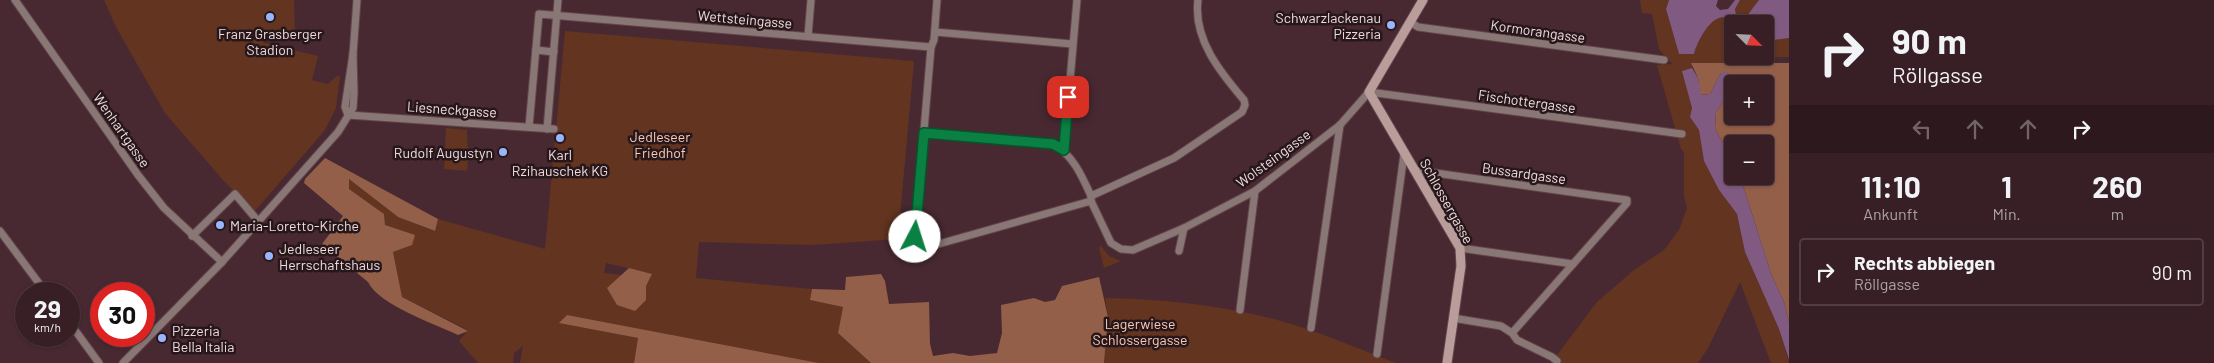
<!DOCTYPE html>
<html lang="de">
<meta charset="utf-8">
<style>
body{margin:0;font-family:Barlow,sans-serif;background:#3e272d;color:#f1f3f6;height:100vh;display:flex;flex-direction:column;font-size:19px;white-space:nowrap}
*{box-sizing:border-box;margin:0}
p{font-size:16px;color:#aaa2a7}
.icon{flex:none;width:28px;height:28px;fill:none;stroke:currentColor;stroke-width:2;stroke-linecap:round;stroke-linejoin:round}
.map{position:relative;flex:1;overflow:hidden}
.drawer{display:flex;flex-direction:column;background:#371f25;width:425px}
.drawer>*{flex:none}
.top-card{background:#371f25;color:#f1f3f6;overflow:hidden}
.needle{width:32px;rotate:114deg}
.buttons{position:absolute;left:1724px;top:15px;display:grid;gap:10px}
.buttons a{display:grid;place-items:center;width:50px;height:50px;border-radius:5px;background:#371f25;box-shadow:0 1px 4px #0004,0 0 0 1px #513d42;font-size:25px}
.speed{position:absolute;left:15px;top:282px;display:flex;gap:10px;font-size:25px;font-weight:700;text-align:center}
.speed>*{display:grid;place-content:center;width:65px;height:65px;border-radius:50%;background:#371f25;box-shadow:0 1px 4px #0004,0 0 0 1px #513d42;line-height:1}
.speed small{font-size:12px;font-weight:400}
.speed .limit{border:8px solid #d22;background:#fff;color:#111}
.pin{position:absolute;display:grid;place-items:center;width:42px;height:42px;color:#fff;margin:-21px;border-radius:10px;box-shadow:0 2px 8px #0006}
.me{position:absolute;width:55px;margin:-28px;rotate:5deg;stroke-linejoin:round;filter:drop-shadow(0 0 4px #0008)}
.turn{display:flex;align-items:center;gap:18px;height:105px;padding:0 20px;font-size:22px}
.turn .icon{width:65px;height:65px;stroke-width:2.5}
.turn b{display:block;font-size:35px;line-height:42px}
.lanes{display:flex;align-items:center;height:48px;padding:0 20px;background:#0003;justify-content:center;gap:25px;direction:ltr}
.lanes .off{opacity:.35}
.eta{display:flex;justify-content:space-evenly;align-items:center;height:85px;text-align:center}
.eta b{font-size:30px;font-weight:700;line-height:35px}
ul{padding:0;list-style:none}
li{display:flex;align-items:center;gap:15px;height:68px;margin:0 10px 8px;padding:0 10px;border:2px solid #513d42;border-radius:5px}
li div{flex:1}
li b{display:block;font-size:19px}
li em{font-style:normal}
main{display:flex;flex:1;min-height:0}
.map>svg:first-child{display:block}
.green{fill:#633420;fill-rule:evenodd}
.forest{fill:#935f49}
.water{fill:#815a81}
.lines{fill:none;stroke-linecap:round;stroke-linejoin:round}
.street-casing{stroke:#64454d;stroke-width:9}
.secondary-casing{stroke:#64454d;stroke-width:11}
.street{stroke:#897776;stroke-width:7}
.secondary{stroke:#b99d9a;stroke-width:9}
.route-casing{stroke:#07532c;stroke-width:12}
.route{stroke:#0b8043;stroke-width:9}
.poi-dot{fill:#9bb5fd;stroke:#26171a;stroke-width:2}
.labels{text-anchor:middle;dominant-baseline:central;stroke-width:5;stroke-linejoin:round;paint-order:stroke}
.poi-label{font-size:14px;fill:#f0dade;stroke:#26171a;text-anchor:start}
.street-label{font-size:14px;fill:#f0dade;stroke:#26171a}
.park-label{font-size:14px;fill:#fccab5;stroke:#26171a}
</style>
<main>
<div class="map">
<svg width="1789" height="363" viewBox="0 0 1789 363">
<rect width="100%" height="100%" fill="#492931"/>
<g class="green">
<polygon points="104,0 294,0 295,35 288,38 261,39 265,43 318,56 312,80 328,84 337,76 340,76 336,108 325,130 254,212 223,180 165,113 116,27"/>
<path d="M1640 0H1669L1666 9 1679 54H1694C1698 39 1717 2 1735 24H1732V33L1727 37 1732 50V56H1743L1745 63H1692V68L1683 71 1692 108 1690 117 1699 130 1704 161 1719 190 1737 214 1745 252 1779 329 1789 363H1771L1740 282 1708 348 1698 363H1551L1597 302 1634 270 1664 250 1679 230 1687 208 1684 196V152L1681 149 1657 65 1672 64 1659 49 1652 14 1642 13Z"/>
<polygon points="1740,0 1759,0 1746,17 1736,16 1735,9"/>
<path d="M565 31 914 61 898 239 814 245 699 242 696 278 812 289 810 300 843 307 838 333 871 363H819L567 315 560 323 638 338 634 363H520L523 346 514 353 513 363H478L459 341 468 330 402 297 393 252 411 245 385 225 384 214 349 189V179L398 217 434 231 438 219 545 249ZM606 263 652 274 646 286V300L607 289 622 275 604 273Z"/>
<polygon points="1789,38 1789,57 1759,58 1753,56 1765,56 1765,41"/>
<polygon points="446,128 467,130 468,158 467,171 444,169"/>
<polygon points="1101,246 1109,256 1121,261 1104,268 1099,247"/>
<path d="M1105 298C1162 299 1219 305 1274 319 1316 330 1356 348 1396 363H1104L1108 317Z"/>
</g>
<g class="forest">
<polygon points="1691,63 1789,63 1789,322 1784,302 1771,274 1740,176 1765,176 1765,144 1732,144 1732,159 1715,129 1716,112 1732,88 1732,116 1765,116 1765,84 1736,84 1730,76 1721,73 1710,94 1700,95 1698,78"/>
<path d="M325 158 438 219 435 231 398 217 349 179V189L384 214 385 225 415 235 412 245 393 252 402 297 468 331 458 335C435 324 379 305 368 282L322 244 343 216 304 183 305 179Z"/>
<polygon points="629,268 652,274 646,286 646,300 635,311 617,305 607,288"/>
<polygon points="881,274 885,281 889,304 929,302 930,344 933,356 953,353 970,356 997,353 1002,333 1001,305 1034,298 1045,302 1055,300 1062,286 1099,277 1108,317 1104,363 871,363 838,333 843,307 810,300 812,289 845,290 846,277"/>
<polygon points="567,315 819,363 634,363 638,338 559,323"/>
</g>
<g class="water">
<path d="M1669 0H1718L1716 6 1720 10 1728 9 1735 0H1740L1735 9 1736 15 1746 17 1759 0H1789V38L1765 41V24H1735C1717 2 1698 39 1694 54H1679L1666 9Z"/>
<polygon points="1692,68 1698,78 1701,95 1710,94 1721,73 1726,71 1730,76 1734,75 1737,77 1736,83 1732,84 1732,88 1716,112 1715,129 1732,159 1732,176 1740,176 1771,274 1784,302 1789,322 1789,360 1779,329 1745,252 1737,214 1719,190 1704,161 1699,130 1690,117 1692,108 1682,71"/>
</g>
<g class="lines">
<g class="street-casing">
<g id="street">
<polyline points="15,0 138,175 164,208 222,262"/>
<polyline points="937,0 934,40 931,47 915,237 920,245 928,247 1091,201 1111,243 1121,249 1133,250 1184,228 1255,191 1340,125 1369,92 1682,134"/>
<polyline points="1410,22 1418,27 1664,60"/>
<polyline points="935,32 1072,44"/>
<polyline points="808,36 811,0"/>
<polyline points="536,50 554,52"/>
<polyline points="348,115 554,129"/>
<polyline points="348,115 345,107 353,54 357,0"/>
<polyline points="529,127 539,14 931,47"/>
<polyline points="547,129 558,0"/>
<path d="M924 133 1053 144C1073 155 1082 176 1091 196"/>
<polyline points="1064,150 1077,0"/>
<polyline points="1414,170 1627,200 1627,203 1512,333"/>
<path d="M1091 201V196L1174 158 1242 112 1245 105 1244 100C1220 72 1193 39 1198 0"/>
<polyline points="0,231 47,294"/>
<polyline points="192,236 235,194 258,221"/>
<polyline points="1460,248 1573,264"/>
<polyline points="1179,251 1184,228"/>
<polyline points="1240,310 1255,191"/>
<polyline points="1453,318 1501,326 1512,333 1517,340 1552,357 1557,361"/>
<polyline points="69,322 99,363"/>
<polyline points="1311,328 1340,125"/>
<polyline points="1377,354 1404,154"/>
<polyline points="123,363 222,262 338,132 353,108 354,93 353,54"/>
</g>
</g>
<g class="secondary-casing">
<polyline id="secondary" points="1423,0 1369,92 1460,248 1461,266 1447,363"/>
</g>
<use href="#street" class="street"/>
<use href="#secondary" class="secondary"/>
</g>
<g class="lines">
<g class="route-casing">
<polyline id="route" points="915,237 924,133 1053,144 1064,150 1068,97"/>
</g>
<use href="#route" class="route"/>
</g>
<g class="poi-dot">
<circle cx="270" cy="17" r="5"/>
<circle cx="1391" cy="25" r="5"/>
<circle cx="560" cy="138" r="5"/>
<circle cx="503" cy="152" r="5"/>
<circle cx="220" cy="225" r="5"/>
<circle cx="269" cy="256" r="5"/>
<circle cx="162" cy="338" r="5"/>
</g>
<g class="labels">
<g class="poi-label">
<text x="1381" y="17" text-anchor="end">Schwarzlackenau<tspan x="1381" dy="16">Pizzeria</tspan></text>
<text x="270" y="33" text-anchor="middle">Franz Grasberger<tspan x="270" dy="16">Stadion</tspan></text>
<text x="493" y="152" text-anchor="end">Rudolf Augustyn</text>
<text x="560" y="154" text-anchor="middle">Karl<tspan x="560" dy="16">Rzihauschek KG</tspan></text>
<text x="230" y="225">Maria-Loretto-Kirche</text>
<text x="279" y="248">Jedleseer<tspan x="279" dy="16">Herrschaftshaus</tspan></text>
<text x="172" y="330">Pizzeria<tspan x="172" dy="16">Bella Italia</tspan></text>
</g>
<g class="street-label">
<text transform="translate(745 19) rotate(5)">Wettsteingasse</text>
<text transform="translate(1538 31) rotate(8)">Kormorangasse</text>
<text transform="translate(1527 101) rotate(8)">Fischottergasse</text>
<text transform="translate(452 109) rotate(4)">Liesneckgasse</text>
<text transform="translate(122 130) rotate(55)">Wenhartgasse</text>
<text transform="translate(1273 158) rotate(-36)">Wolsteingasse</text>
<text transform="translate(1524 173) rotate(8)">Bussardgasse</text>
<text transform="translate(1447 201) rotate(61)">Schlossergasse</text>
</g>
<g class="park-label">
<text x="660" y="136">Jedleseer<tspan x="660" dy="16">Friedhof</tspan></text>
<text x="1140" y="323">Lagerwiese<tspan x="1140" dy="16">Schlossergasse</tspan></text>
</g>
</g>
</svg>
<div class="buttons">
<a><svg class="needle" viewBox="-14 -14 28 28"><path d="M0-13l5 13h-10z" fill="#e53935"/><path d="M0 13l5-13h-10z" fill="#aaa2a7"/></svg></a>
<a>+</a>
<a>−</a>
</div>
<div class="speed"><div>29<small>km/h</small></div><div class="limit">30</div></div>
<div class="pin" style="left:1068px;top:97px;background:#d93025"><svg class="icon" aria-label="arrive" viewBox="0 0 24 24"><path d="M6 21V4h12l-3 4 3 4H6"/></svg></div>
<svg class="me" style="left:915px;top:237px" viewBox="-20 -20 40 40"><circle r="19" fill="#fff"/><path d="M0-13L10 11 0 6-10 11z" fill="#0b8043"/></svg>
</div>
<section class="drawer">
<div class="top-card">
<div class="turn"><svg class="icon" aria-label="right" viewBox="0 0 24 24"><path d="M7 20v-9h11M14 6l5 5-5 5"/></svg><div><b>90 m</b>Röllgasse</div></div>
<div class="lanes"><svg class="icon off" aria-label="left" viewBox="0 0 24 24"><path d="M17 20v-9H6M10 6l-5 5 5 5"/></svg><svg class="icon off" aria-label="ahead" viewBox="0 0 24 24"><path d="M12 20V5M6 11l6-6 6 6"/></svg><svg class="icon off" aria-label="ahead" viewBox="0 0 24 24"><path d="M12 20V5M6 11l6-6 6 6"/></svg><svg class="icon" aria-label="right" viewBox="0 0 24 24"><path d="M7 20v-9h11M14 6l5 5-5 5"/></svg></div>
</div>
<div class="eta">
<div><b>11:10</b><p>Ankunft</p></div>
<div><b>1</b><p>Min.</p></div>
<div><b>260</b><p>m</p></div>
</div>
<ul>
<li><svg class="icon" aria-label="right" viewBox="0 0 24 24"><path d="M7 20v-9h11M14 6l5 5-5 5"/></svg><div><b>Rechts abbiegen</b><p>Röllgasse</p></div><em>90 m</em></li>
</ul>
</section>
</main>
